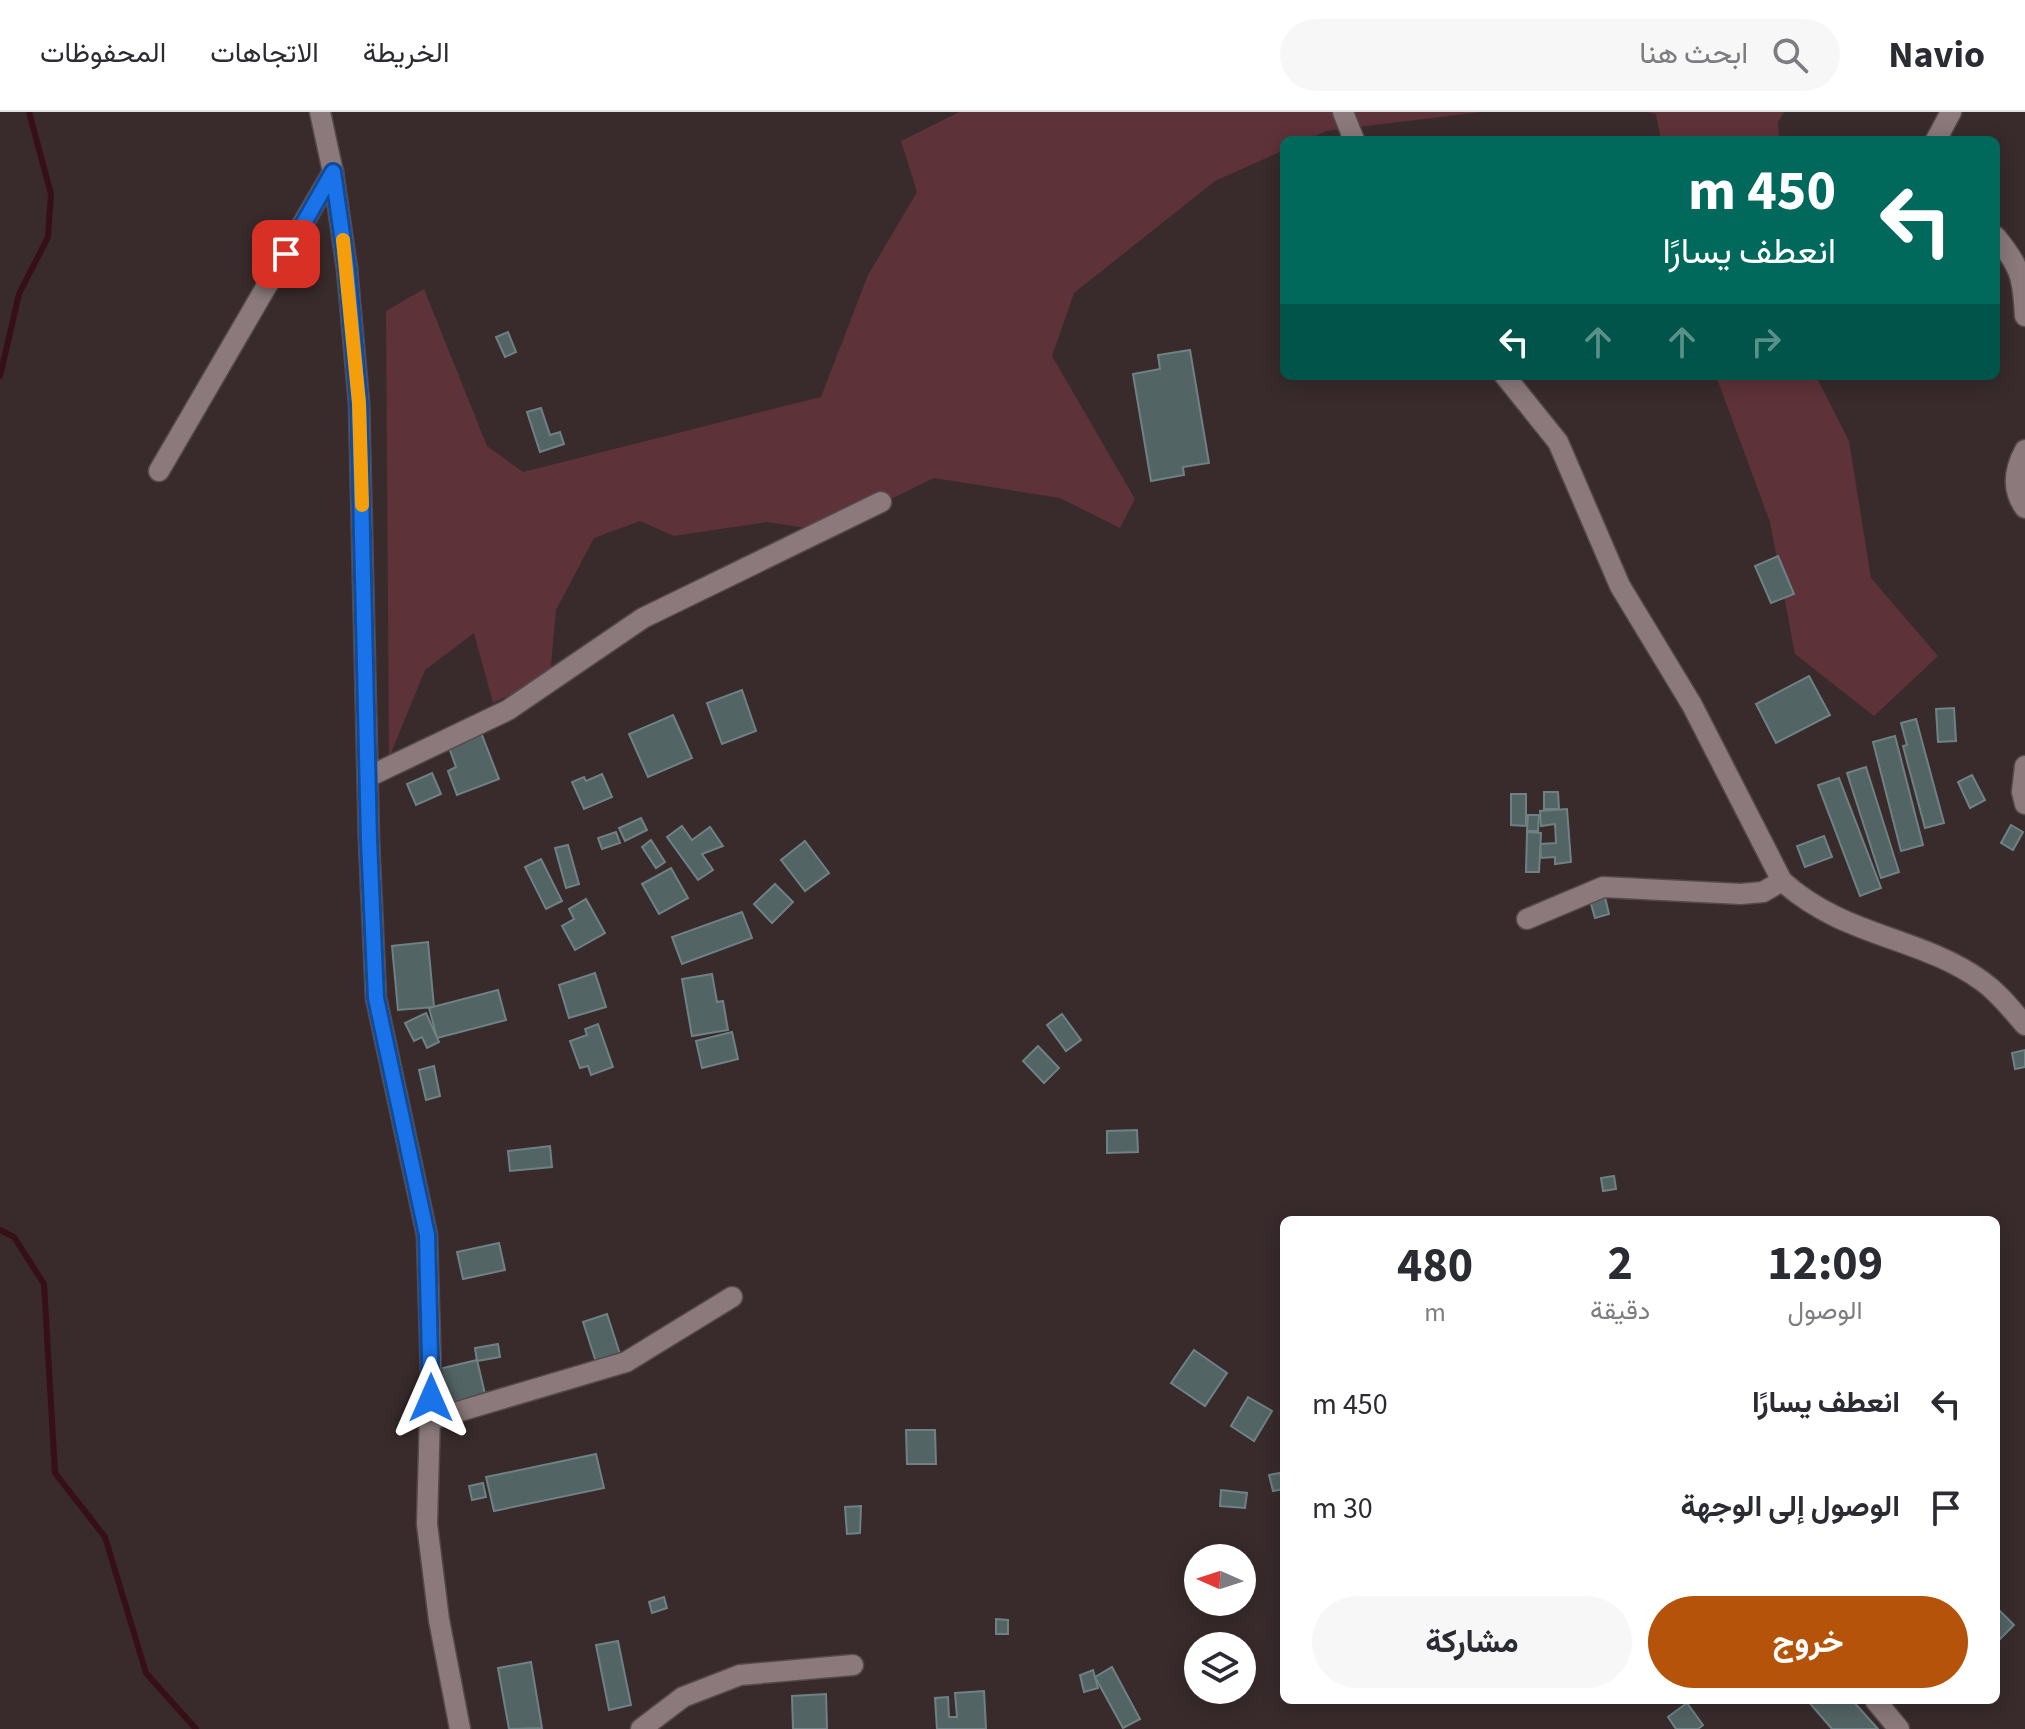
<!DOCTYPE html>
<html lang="ar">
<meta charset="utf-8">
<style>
body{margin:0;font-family:"Source Sans 3",Vazirmatn,sans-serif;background:#f7f7f7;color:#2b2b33;direction:rtl;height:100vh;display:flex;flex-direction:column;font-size:30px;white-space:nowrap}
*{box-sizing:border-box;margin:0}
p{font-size:26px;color:#7c7c81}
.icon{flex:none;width:44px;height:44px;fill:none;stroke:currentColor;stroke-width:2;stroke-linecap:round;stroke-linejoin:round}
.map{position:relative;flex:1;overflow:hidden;direction:ltr}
.details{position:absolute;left:1280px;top:1104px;width:720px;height:488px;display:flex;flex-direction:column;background:#fff;border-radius:12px;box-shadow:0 4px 20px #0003;direction:rtl}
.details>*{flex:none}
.guide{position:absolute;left:1280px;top:24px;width:720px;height:244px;border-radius:12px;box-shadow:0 4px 20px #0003;direction:rtl;background:#00695c;color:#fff;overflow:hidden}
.needle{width:52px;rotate:273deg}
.controls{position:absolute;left:1184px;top:1432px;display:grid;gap:16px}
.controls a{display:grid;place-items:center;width:72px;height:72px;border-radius:50%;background:#fff;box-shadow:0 4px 20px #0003;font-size:40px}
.pin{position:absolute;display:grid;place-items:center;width:68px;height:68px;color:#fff;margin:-34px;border-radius:16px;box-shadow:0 4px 12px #0006}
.me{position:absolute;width:88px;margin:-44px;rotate:0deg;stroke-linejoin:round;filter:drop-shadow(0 0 6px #0008)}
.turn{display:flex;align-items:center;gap:28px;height:168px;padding:0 32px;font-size:36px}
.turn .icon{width:104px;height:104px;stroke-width:2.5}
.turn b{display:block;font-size:56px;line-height:68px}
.lanes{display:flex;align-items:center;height:76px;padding:0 32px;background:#0003;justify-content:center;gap:40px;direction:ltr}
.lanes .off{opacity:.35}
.eta{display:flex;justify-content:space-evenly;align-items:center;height:136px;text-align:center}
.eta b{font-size:48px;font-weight:700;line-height:56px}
.primary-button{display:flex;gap:16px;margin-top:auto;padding:16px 32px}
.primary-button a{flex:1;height:92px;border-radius:48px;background:#b45309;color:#fff;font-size:32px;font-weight:700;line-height:92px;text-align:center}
.primary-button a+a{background:#f7f7f7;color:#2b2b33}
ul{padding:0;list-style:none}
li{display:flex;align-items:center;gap:24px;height:104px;padding:0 32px}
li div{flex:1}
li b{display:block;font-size:30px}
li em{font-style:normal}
header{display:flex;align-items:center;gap:48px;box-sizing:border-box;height:112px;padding:0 40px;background:#fff;border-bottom:2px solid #e1e1e2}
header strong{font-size:38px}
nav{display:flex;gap:44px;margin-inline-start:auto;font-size:28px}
.search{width:560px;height:72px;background:#f7f7f7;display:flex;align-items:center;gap:20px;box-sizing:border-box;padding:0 28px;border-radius:44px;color:#7c7c81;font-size:30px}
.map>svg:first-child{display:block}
.green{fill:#5e3239}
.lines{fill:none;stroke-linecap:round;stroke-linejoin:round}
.stream{stroke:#370f17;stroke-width:6}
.building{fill:#536465;stroke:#6f8183;stroke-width:2}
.minor-casing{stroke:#55494b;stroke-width:23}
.minor{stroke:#8b797b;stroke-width:20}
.route-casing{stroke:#114b97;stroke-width:20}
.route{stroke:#1a73e8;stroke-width:14}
.slow{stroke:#f59e0b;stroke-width:14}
</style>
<header>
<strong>Navio</strong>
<div class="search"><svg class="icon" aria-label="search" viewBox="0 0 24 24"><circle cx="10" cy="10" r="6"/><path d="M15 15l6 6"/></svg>ابحث هنا</div>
<nav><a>الخريطة</a><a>الاتجاهات</a><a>المحفوظات</a></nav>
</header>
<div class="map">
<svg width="2025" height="1617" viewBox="0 0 2025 1617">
<rect width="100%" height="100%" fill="#392b2c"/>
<g class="green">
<polygon points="959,0 1481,0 1326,19 1306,28 1284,28 1284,38 1215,69 1074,181 1052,244 1135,387 1120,416 1060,386 934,366 825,419 767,410 674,424 640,409 594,426 556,498 550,564 493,591 474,521 425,558 389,646 386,199 424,177 487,334 523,360 821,285 868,163 917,80 901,29"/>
<polygon points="1647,0 1784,0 1778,10 1779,28 1661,28 1656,2"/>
<polygon points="1716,264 1816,264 1849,329 1871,466 1938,544 1874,604 1795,542 1770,410"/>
</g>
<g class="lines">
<g class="stream">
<polyline points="0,264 19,182 48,125 51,82 29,0"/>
<polyline points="0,1118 14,1125 44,1172 55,1361 105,1425 146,1561 196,1617"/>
</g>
</g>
<g class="building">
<polygon points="508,220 516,240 505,245 496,225"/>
<polygon points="1190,238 1209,351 1183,355 1184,363 1151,369 1133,262 1160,257 1158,243"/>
<polygon points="541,296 550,323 560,320 564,332 540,340 527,300"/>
<polygon points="1778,444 1794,482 1771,491 1755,454"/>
<polygon points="1809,564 1830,603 1776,631 1756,592"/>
<polygon points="742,578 756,619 722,632 707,591"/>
<polygon points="1954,596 1956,629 1938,630 1936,597"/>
<polygon points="673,603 692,646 648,665 629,622"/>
<polygon points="1916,607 1944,711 1925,716 1903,634 1907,633 1901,611"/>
<polygon points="480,618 499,667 457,683 448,659 456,655 447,630"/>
<polygon points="1895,624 1923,733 1901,739 1873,630"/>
<polygon points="1866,655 1899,760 1881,766 1847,661"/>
<polygon points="432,661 441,682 416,693 407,672"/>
<polygon points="602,662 612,685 584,697 572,670 584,665 586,669"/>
<polygon points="1972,663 1985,688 1970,696 1958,670"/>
<polygon points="1839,666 1881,776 1860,784 1818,673"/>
<polygon points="1544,680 1558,680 1559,697 1544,697"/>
<polygon points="1511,682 1526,682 1526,714 1511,713"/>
<polygon points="1567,697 1571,750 1555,752 1555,745 1541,746 1540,732 1556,731 1555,712 1541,714 1540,699"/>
<polygon points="1528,703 1539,703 1538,719 1527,719"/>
<polygon points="641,706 647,718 625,729 619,716"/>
<polygon points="2011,713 2023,720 2013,738 2001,731"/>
<polygon points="682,714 692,728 710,715 723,734 702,742 713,758 698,768 667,725"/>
<polygon points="616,720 620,731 602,737 598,726"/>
<polygon points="1527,720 1541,721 1539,760 1526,760"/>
<polygon points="1824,724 1832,745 1805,755 1797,734"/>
<polygon points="651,728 665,750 656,756 642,735"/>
<polygon points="805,729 829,761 805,779 781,748"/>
<polygon points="568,733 579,772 566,776 555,736"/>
<polygon points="541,747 562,789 546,797 525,755"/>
<polygon points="671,756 688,786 659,802 642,772"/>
<polygon points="775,772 793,790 772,811 754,792"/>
<polygon points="1604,781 1609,802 1595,806 1589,785"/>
<polygon points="586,787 605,821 575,838 562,814 574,807 569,797"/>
<polygon points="742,800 752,826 682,852 672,825"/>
<polygon points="428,830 434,895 398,898 392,834"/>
<polygon points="595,861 606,895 569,906 559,873"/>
<polygon points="712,862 717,890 723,889 728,918 692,924 682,867"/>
<polygon points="498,878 506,908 437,926 429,896"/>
<polygon points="426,901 439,930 427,936 422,925 414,929 405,911"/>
<polygon points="1062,902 1081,928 1066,939 1047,913"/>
<polygon points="598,912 613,955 591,963 588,954 580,956 570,929 587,923 585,917"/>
<polygon points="732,920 738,947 702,956 696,929"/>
<polygon points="1038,934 1059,956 1044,971 1023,949"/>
<polygon points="2025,938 2025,955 2015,957 2012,941"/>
<polygon points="434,954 440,984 426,988 419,958"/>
<polygon points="1137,1018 1138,1040 1107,1041 1107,1019"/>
<polygon points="550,1034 552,1055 510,1059 508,1039"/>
<polygon points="1614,1064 1616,1077 1603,1079 1601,1066"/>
<polygon points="499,1131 505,1158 463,1167 457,1140"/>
<polygon points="607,1202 620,1242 596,1250 583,1210"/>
<polygon points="498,1232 500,1245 477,1249 475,1236"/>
<polygon points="1194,1238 1227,1261 1205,1294 1171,1271"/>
<polygon points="477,1248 485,1282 447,1291 439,1257"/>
<polygon points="1248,1285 1272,1299 1254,1329 1231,1314"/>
<polygon points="906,1318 935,1318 936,1352 907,1352"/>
<polygon points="596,1342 604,1376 494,1399 486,1365"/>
<polygon points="1280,1361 1284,1377 1273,1379 1269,1363"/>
<polygon points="483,1371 486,1385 472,1388 469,1374"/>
<polygon points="1221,1378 1247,1381 1245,1396 1220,1394"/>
<polygon points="861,1394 860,1421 847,1422 845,1395"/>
<polygon points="664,1485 667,1496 652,1501 649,1490"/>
<polygon points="1996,1495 2014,1513 1996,1531"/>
<polygon points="996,1507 1008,1508 1008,1522 996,1522"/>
<polygon points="618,1529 631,1593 609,1598 596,1533"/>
<polygon points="531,1550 542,1616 509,1617 498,1556"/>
<polygon points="1112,1555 1140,1607 1123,1616 1095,1565"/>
<polygon points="1093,1558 1098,1576 1084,1580 1080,1563"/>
<polygon points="984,1579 986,1617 937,1617 935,1586 948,1585 949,1605 957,1605 955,1581"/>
<polygon points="826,1582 827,1617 793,1617 792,1584"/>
<polygon points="1807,1588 1852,1588 1878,1617 1832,1617"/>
<polygon points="1687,1591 1703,1613 1698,1617 1676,1617 1668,1605"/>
</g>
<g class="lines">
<g class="minor-casing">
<g id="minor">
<polyline points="320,0 333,60 347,157 359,291 369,729 376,886 427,1123 431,1264 427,1412 439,1508 460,1617"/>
<polyline points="1343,0 1354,28"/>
<polyline points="1936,28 1951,0"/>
<path d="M1996 125C2021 155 2023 167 2025 204"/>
<path d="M1505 264 1558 330 1620 474 1692 593 1782 769C1845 826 1920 824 1982 869 1999 881 2011 897 2025 913"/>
<path d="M2025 338C2014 358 2012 378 2025 396"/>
<polyline points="159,359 333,60"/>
<polyline points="2025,654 2022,680 2025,692"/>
<polyline points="368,665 508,598 643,506 881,390"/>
<polyline points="1527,807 1603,775 1741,782 1763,780 1782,769"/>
<polyline points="430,1308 626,1250 732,1185"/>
<polyline points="1875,1588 1899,1617"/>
<polyline points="641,1617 683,1585 740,1563 853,1553"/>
</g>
</g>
<use href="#minor" class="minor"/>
</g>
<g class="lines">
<g class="route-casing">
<polyline id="route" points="286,142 333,60 347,157 359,291 369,729 376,886 427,1123 431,1286"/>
</g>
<use href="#route" class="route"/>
<polyline class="slow" points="343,128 359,291 362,393"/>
</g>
</svg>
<div class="controls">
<a><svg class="needle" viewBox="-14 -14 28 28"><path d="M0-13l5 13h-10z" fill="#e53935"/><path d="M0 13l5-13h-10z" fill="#7c7c81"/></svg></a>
<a><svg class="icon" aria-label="layers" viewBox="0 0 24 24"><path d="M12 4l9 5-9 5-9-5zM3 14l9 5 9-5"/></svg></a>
</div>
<div class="pin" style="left:286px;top:142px;background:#d93025"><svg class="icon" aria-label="arrive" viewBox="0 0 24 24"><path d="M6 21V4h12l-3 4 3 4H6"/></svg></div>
<svg class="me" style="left:431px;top:1286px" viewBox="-20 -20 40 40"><path d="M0-17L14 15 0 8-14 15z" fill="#1a73e8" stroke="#fff" stroke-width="4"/></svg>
<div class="guide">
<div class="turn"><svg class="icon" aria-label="left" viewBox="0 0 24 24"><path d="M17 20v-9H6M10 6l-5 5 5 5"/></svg><div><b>450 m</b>انعطف يسارًا</div></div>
<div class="lanes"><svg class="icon" aria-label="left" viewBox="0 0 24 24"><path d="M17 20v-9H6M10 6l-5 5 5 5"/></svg><svg class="icon off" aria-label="ahead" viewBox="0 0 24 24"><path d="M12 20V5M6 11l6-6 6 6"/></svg><svg class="icon off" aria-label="ahead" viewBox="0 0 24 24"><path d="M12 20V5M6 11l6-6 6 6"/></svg><svg class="icon off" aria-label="right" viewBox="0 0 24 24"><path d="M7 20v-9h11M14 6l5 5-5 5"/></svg></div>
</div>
<section class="details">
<div class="eta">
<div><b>12:09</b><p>الوصول</p></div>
<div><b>2</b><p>دقيقة</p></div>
<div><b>480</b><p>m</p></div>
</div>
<ul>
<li><svg class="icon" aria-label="left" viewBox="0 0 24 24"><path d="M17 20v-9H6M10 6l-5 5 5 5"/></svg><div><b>انعطف يسارًا</b></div><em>450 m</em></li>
<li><svg class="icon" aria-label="arrive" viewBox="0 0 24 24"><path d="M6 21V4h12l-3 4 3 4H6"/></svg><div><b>الوصول إلى الوجهة</b></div><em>30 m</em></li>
</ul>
<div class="primary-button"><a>خروج</a><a>مشاركة</a></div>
</section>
</div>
